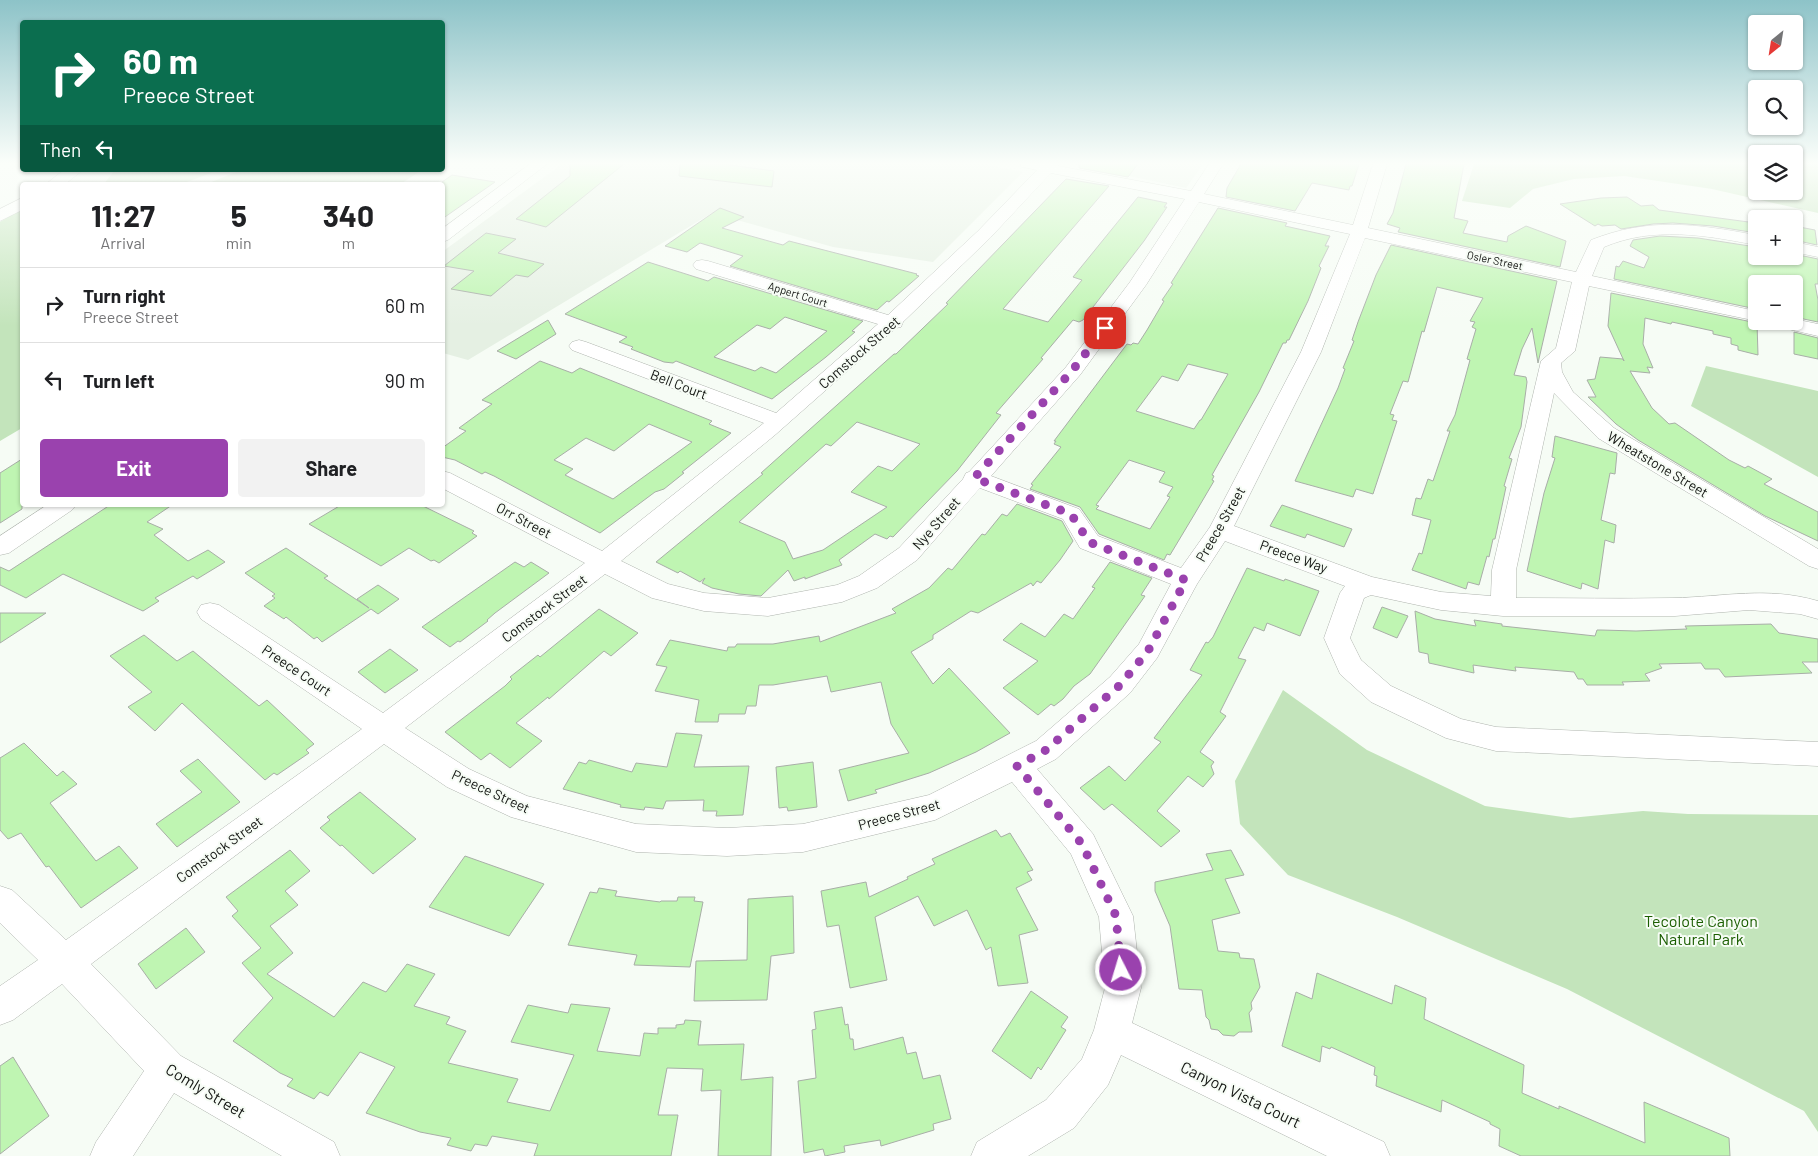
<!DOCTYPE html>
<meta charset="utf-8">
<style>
body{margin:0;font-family:Barlow,sans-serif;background:#f2f2f2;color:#202124;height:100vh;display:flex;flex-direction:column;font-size:19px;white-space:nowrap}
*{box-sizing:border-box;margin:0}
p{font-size:16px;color:#757577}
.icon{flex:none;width:28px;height:28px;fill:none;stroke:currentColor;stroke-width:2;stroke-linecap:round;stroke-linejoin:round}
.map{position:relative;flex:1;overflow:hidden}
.drawer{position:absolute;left:20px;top:182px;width:425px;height:325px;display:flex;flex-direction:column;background:#fff;border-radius:5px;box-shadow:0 1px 4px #0004}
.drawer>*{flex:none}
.guide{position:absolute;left:20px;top:20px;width:425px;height:152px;border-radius:5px;box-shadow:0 1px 4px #0004;background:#0b6e4f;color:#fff;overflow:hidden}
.needle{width:32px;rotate:210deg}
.fabs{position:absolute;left:1748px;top:15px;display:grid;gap:10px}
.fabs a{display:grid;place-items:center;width:55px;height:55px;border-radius:5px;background:#fff;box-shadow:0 1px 4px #0004;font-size:25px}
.pin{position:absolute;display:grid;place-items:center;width:42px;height:42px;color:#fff;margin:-21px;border-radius:10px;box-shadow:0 2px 8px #0006}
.me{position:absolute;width:55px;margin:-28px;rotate:355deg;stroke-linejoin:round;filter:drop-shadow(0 0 4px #0008)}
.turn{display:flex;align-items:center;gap:18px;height:105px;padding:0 20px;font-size:22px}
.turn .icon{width:65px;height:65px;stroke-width:2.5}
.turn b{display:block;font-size:35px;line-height:42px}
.then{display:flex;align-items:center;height:48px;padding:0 20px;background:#0003;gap:10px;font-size:19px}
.eta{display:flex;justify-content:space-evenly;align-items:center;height:85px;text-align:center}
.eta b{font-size:30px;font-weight:700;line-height:35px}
.action{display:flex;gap:10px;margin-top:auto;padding:10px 20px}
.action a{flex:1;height:58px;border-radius:5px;background:#9a42ae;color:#fff;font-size:20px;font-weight:700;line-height:58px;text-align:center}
.action a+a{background:#f2f2f2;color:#202124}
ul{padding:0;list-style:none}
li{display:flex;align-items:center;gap:15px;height:75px;padding:0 20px;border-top:1px solid #e0e0e0}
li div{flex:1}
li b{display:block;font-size:19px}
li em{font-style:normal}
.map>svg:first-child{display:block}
.built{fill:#e5f0e3}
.green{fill:#c3e4bb}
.building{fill:#bff5b2;stroke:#a8aea7;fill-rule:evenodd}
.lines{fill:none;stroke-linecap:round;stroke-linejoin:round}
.minor-casing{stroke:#afb4ae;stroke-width:1}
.major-casing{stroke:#afb4ae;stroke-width:1}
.minor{fill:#fff;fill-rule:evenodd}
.major{fill:#fff;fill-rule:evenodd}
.route{stroke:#9a42ae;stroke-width:9;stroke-dasharray:0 16.2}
.labels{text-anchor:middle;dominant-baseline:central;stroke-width:4;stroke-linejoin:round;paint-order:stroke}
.far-street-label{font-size:11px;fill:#111310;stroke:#f6fcf5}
.street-label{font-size:14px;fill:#111310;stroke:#f6fcf5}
.near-park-label{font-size:16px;fill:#1b5e01;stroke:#f6fcf5}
.near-street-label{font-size:16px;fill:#111310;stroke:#f6fcf5}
</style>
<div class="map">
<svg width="1818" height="1156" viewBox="0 0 1818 1156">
<rect width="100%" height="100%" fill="#f6fcf5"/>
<g class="built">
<polygon points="562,164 983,164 1023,172 933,262 833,247 712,213 468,360 443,353 442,252"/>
<polygon points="1072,164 1203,164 1186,188"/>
</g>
<g class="green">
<polygon points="1474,164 1756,164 1756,191 1794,191 1794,164 1818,164 1818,213 1712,189 1624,176 1574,179 1533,189 1510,208 1462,201"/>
<polygon points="115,170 219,170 179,185 103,185"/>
<polygon points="241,170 422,170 399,185 204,185"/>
<polygon points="18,211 22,212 22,428 0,441 0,222"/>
<polygon points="1706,366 1818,391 1818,477 1691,406"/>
<polygon points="1283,690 1367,750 1485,806 1570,818 1643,811 1688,814 1818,815 1818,1132 1804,1111 1567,989 1397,917 1288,875 1240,824 1235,781"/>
</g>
<g class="building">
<polygon points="570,164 624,164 546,227 516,219 570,176"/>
<polygon points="680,164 723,164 774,171 772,187 679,176"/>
<polygon points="1079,164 1138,164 1128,177 1079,168"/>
<polygon points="1241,164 1359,164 1352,186 1350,186 1349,190 1312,183 1295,211 1226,197 1227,188"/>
<polygon points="1406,164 1464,164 1454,218 1468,221 1463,233 1507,242 1508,236 1526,226 1566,241 1560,267 1398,232 1400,228 1387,224 1393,213"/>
<polygon points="452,175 495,182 442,219 442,182"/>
<path d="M1066 179 1109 186 1003 309 1048 322 1082 280 1073 277 1138 197 1167 203 1164 207H1167L1144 241 1083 320 1079 322 1073 320 1041 358 1043 359 996 413 1001 415 957 471 893 537 890 536 887 539 875 534 839 560 842 565 805 579V577L794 581 788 570 761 596 739 594 712 588 702 583 705 578 700 582 680 571 678 573 656 562 763 474 761 473 894 354H896L948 304 946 303ZM857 422 920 444 892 471 878 466 851 492 887 507 823 550 793 559 785 542 739 522 826 444 831 446Z"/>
<polygon points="1627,197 1641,206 1653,205 1659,210 1756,223 1756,233 1713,226 1673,223 1653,224 1621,229 1615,225 1602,226 1598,224 1595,226 1560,204 1601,198"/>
<polygon points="720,208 744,217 722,228 783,245 789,241 917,274 916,275 919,276 889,302 887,301 877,310 730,266 743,256 700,243 687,252 665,246"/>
<path d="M1218 208 1287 223 1285 226 1330 236 1325 246H1329L1319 266 1321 268 1308 301 1289 340H1287L1286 343H1283L1259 392 1212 475 1214 476 1212 480 1214 481 1194 515 1170 555 1167 554 1164 560 1099 534 1080 507 1030 489 1033 485 1031 484 1061 447 1054 444 1056 441H1054L1127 344 1131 345 1133 343 1138 344 1147 330 1164 301 1162 300 1173 284 1171 283ZM1188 364 1228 374 1201 420H1200L1194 429 1136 411 1162 376 1178 381ZM1129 460 1165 472 1159 482 1173 487 1167 496 1170 497 1150 529 1096 509 1099 506 1096 505Z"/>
<polygon points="1794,226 1815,230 1817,245 1794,240"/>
<polygon points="486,233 516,239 498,253 544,264 528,277 516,275 491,296 451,289 474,271 444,266"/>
<polygon points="1660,236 1698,238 1756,247 1756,256 1775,256 1794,260 1794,254 1818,259 1818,284 1815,284 1818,300 1818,322 1794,317 1794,284 1756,284 1756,309 1614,279 1616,266 1619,267 1623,261 1644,268 1649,257 1630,246 1633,240"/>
<polygon points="1391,245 1557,281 1538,363 1532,328 1522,349 1514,375 1526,377 1527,382 1521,427 1509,458 1512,459 1504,486 1506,487 1495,539 1493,539 1489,557 1487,556 1479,585 1468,582 1466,589 1412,570 1419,553 1422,554 1431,520 1412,515 1416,498 1421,499 1428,479 1433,481 1450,431 1447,431 1455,415 1470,360 1467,359 1476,329 1472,327 1475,322 1470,321 1483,298 1437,287 1424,332 1422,331 1408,382 1403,381 1390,414 1394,415 1392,420 1397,421 1373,494 1356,489 1353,497 1295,481 1338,388 1345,369 1343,368 1354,341 1352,340 1358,322 1376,275"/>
<path d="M648 262 708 281 714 277 863 321 852 331 855 332 826 357 772 399 676 361 673 363 664 362 631 349 633 347 619 342 627 337 565 314ZM785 317 827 331 776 373 761 367 755 371 714 357 757 325 770 329Z"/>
<polygon points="1611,293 1757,323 1758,355 1738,350 1738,346 1731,344 1731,338 1713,334 1713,331 1672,322 1671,324 1645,318 1643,344 1653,368 1647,367 1650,373 1630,371 1652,408 1669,424 1675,423 1729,460 1745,468 1748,466 1772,479 1764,484 1818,512 1818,541 1765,516 1638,440 1616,424 1588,397 1596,397 1587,380 1595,379 1600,357 1623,359 1624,361 1608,326"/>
<polygon points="548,320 556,334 516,359 497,351"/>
<polygon points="1794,332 1818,338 1818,359 1794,354"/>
<path d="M540 361 572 373 580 368 712 421 709 424 731 433 682 472 684 473 664 489 655 492 600 533 494 476 485 472 482 474 455 460 442 457V448L466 431 459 428 492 404 482 400ZM649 424 692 442 613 499 565 475 573 469 554 460 586 438 614 451Z"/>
<polygon points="1555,436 1617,453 1615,474 1610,473 1601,520 1616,525 1614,543 1605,540 1598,589 1582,583 1581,589 1527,571 1544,493 1555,458 1552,457"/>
<polygon points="22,459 22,509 0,523 0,473"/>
<polygon points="1017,504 1062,521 1073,541 1060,560 1041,583 1037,581 1033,586 1031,583 978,613 971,611 933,635 933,639 911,652 933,684 949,668 1010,733 976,752 929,773 875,790 877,793 848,801 839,770 909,753 891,724 881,682 831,692 827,676 773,685 759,685 756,706 747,706 745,714 719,714 718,722 695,722 699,700 655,691 667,667 656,665 670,640 727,651 728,647 735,647 737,644 773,644 819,636 820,642 896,613 892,609 929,588 948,568 952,570 982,534 985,535 1002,514 1007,516"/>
<polygon points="110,505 172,505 147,522 163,529 154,535 188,561 208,550 225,562 197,579 193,576 155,598 159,601 143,611 63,574 26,598 0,585 0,567 9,571"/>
<polygon points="341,505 421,505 474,531 472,533 477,536 439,563 434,560 431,561 409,548 381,566 309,524"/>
<polygon points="1282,505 1352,529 1344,547 1307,534 1305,538 1270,526"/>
<polygon points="286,548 328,576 324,578 369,608 357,599 378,585 399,599 378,614 371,609 322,642 317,637 314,639 286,617 284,619 264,606 275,598 272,596 275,594 245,573"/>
<polygon points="515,562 524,567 531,562 549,573 495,613 487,620 488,621 460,642 458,641 450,647 422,627"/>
<polygon points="1110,562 1152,578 1141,595 1145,596 1090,674 1074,686 1063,699 1054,706 1051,704 1038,715 1003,688 1038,661 1003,640 1021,623 1045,637 1064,614 1073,619 1095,588 1092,587"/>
<polygon points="1247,568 1284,581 1285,579 1319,591 1300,636 1267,623 1264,631 1254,627 1238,658 1246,660 1220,712 1226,716 1200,752 1214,762 1211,766 1214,774 1203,787 1188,776 1157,811 1180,831 1161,847 1112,804 1104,810 1080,788 1109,766 1125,781 1161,742 1154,738 1202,675 1190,670 1206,642 1208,643 1213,637"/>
<polygon points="1382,607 1408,616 1397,638 1373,628"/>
<polygon points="599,609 638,633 611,656 604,651 549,699 548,697 516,723 542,741 510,768 490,753 481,760 445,732 505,686 512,679 510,677 538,655 540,657"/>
<polygon points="1415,611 1435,619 1476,626 1474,620 1502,624 1502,626 1595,636 1597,630 1601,630 1636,631 1687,629 1685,626 1771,624 1779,633 1818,639 1818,662 1802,662 1812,673 1725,677 1719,669 1705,669 1701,663 1659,664 1662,668 1645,674 1650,681 1622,682 1624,685 1587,685 1583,679 1578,679 1574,672 1515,667 1516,671 1473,665 1474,673 1429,663 1428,654 1419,652"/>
<polygon points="0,613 46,613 0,643"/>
<polygon points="144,635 177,661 193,651 259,706 267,700 314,744 306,750 309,753 277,775 274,773 265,780 182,703 155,731 128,707 152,692 110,656"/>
<polygon points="390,649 418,670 385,693 358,672"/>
<polygon points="676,733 702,735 694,767 749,766 743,815 716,816 717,811 703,811 704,800 666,801 663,809 645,807 644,810 620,807 621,805 563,789 579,762 586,764 589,760 632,772 636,763 667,767"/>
<polygon points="24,743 57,776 63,771 77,784 50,803 96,861 119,846 138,868 81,908 49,866 46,867 21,833 8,839 0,830 0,758"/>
<polygon points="198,759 240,802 177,847 156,824 202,792 180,771"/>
<polygon points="813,762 817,807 788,811 787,807 779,808 776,767"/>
<polygon points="360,792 416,839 373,874 342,845 340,846 320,828 330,820 327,817"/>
<polygon points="996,830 1001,837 1010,833 1033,870 1027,872 1032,880 1016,888 1038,930 1019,935 1028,983 998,986 991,947 986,950 967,910 934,926 918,896 875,917 887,980 850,988 839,925 827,927 821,891 866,882 869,897 908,879 907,877 935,864 932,859"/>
<polygon points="290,850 310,871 285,891 298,905 270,926 293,953 267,974 334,1017 363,982 386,992 407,964 435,974 414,1006 450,1017 446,1024 466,1031 448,1063 518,1079 507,1102 550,1111 574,1055 511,1042 528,1005 568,1013 571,1004 610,1008 597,1051 640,1056 644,1033 658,1034 658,1028 676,1028 676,1025 684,1024 685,1020 701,1021 698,1045 744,1044 741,1080 773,1077 771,1156 718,1156 721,1090 701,1091 703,1069 667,1068 658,1115 678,1115 671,1156 534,1156 538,1144 492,1136 487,1146 475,1144 471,1151 447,1145 451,1138 420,1132 366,1113 395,1067 360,1052 328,1096 320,1092 314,1099 287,1086 293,1079 280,1073 233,1041 273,998 242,963 261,948 232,916 238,911 226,897"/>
<polygon points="1231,850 1244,875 1225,879 1240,913 1212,920 1218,951 1239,953 1240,958 1254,959 1260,987 1251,1003 1252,1009 1249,1013 1252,1032 1239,1032 1234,1036 1223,1035 1218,1030 1211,1029 1209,1020 1206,1017 1202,990 1179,989 1170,926 1155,891 1155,882 1213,870 1206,854"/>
<polygon points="465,856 544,884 509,936 429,907"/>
<polygon points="599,888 617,891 615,896 660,902 661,901 677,901 678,897 695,897 694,901 703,902 690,967 634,965 637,955 568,945 590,892 597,893"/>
<polygon points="793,896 794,953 771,956 767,1000 694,1001 696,961 747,960 748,899"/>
<polygon points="186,928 205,952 156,989 138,964"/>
<polygon points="1317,973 1392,1004 1395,985 1426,998 1424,1019 1524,1065 1522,1093 1559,1109 1559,1106 1645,1143 1644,1102 1729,1138 1730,1156 1521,1156 1499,1146 1500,1129 1490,1124 1490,1122 1442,1100 1441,1112 1376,1086 1377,1076 1374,1075 1375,1067 1331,1047 1330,1049 1322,1046 1320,1062 1282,1046 1296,992 1312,999"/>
<polygon points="1031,991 1068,1017 1061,1027 1066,1030 1041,1070 1038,1067 1031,1079 992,1051"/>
<polygon points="842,1007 845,1025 848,1024 850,1039 853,1039 854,1050 903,1037 907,1054 916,1052 923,1079 940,1075 951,1119 933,1124 934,1130 881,1146 880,1140 844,1146 845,1152 825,1156 823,1149 804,1153 798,1081 816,1078 812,1030 816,1029 814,1012"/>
<polygon points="13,1057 49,1116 0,1154 0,1066"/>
</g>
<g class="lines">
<g class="minor-casing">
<g id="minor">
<polygon points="530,164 547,164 448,240 442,242 442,229"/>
<path d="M1020 164H1059L1058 166 1191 191 1209 164H1223L1204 194 1353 225 1373 164H1387L1368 228 1576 272 1591 240C1649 217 1696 224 1756 235V245C1704 235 1654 226 1604 247L1592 276 1756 311 1757 321 1589 286 1575 351 1561 363 1562 372 1573 392 1614 428 1818 549V569L1809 566 1598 438 1554 393 1516 570V598C1568 598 1621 599 1673 598 1725 597 1766 586 1818 601V619L1800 614 1749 610 1675 616H1503L1441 610 1371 595 1364 598 1350 638 1361 660 1391 686 1461 719 1496 727 1818 742V766L1496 751 1446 738 1371 702 1340 674 1324 638 1340 593 1345 586 1225 541 1197 584 1157 658 1130 693 1056 759 1037 769 1093 834 1133 916 1141 988 1132 1023 1384 1142 1390 1156H1327L1121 1055 1108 1085 1074 1128 1028 1156H971L977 1142 1046 1100 1082 1059 1094 1030 1105 988 1099 917 1071 854 1012 782 935 820 803 852 727 856 636 852 511 817 447 787 384 744 91 964 181 1056 334 1142 340 1156H282L174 1093 133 1156H90L96 1142 144 1071 62 984 13 1020 0 1025V986L38 960 0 923V886L12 890 66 940 362 729 201 619 197 612 201 605 210 603 219 605 383 713 585 563 442 488V471L450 473 602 551 764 423 572 350 569 346 572 342 579 340 586 342 776 413 878 324 696 269 693 265 696 261 702 260 708 261 888 315 978 231 1037 170 1022 167ZM1051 173 1185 199 1130 282 1066 367 969 472 966 473 963 479 899 548 859 576 837 585 768 598 704 593 668 584 621 561 775 435 896 328 901 327 903 322 990 238ZM1199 202 1350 234 1301 352 1210 527 1181 568 1098 536 1079 509 991 476 1080 375 1146 285ZM1365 238 1572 282 1556 348 1541 361 1492 570 1491 596 1441 592 1372 577 1234 526 1321 352ZM980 488 1063 519 1080 548 1171 584 1139 644 1110 677 1036 741 929 795 803 824 727 828 636 824 527 796 469 769 405 728 605 574 652 598 704 611 768 616 842 602 877 588 917 560Z"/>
<polygon points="1794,242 1818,247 1818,257 1794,252"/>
<polygon points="1794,319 1818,324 1818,336 1771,325 1769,321 1794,321"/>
<polygon points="47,505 76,505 72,510 9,553 0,555 0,536"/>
</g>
</g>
<g class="major-casing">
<g id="major">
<polygon points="64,170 83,170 64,185 45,185"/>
<polygon points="22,198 22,210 0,221 0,209"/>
</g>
</g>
<use href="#minor" class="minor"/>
<use href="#major" class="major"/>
</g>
<linearGradient id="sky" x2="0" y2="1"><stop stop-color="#8dc3c8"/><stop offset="0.5" stop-color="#fbfefa"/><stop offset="1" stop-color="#fbfefa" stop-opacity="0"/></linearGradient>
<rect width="1818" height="326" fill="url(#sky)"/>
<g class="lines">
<polyline class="route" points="1105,328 1072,371 974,478 1071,514 1089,542 1186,580 1148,651 1120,685 1046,750 1017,766 1082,844 1116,916 1121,970"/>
</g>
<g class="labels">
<g class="far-street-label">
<text transform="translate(1495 260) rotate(12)">Osler Street</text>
<text transform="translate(798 294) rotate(17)">Appert Court</text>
</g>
<g class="street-label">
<text transform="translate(859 352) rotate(-41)">Comstock Street</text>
<text transform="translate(679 384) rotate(21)">Bell Court</text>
<text transform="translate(1658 464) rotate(31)">Wheatstone Street</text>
<text transform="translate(524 520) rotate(28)">Orr Street</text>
<text transform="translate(936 523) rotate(-49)">Nye Street</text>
<text transform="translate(1220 524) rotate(-60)">Preece Street</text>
<text transform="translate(1294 556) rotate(20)">Preece Way</text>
<text transform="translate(544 608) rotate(-37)">Comstock Street</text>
<text transform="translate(297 670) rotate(34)">Preece Court</text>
<text transform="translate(491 791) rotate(25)">Preece Street</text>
<text transform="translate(899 814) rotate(-15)">Preece Street</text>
<text transform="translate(219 849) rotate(-36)">Comstock Street</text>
</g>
<g class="near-park-label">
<text x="1701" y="920">Tecolote Canyon<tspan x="1701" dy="18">Natural Park</tspan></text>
</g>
<g class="near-street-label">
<text transform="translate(206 1090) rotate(31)">Comly Street</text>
<text transform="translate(1241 1094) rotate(26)">Canyon Vista Court</text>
</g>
</g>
</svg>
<div class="fabs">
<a><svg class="needle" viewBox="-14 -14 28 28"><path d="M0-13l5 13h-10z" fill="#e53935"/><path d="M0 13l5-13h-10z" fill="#757577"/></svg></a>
<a><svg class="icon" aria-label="search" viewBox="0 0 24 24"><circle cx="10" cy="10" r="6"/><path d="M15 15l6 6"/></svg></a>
<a><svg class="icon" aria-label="layers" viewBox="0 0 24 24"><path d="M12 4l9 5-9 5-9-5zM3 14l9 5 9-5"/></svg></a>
<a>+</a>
<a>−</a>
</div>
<div class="pin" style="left:1105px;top:328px;background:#d93025"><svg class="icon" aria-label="arrive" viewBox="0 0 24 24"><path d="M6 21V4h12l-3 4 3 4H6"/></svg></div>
<svg class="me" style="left:1121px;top:970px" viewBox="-20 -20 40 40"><circle r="17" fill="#9a42ae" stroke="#fff" stroke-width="3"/><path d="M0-11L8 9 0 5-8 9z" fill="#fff"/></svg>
<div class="guide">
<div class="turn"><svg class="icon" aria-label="right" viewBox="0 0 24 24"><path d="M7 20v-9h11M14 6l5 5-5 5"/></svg><div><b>60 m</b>Preece Street</div></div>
<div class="then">Then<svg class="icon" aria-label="left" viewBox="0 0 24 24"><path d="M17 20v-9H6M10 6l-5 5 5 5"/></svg></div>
</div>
<section class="drawer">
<div class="eta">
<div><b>11:27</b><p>Arrival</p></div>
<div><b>5</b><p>min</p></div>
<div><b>340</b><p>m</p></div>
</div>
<ul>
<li><svg class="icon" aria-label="right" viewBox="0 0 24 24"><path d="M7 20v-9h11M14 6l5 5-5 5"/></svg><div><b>Turn right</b><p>Preece Street</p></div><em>60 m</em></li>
<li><svg class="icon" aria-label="left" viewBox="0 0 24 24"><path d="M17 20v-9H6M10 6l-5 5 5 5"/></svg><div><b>Turn left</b></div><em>90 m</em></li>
</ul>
<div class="action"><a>Exit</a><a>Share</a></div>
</section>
</div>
